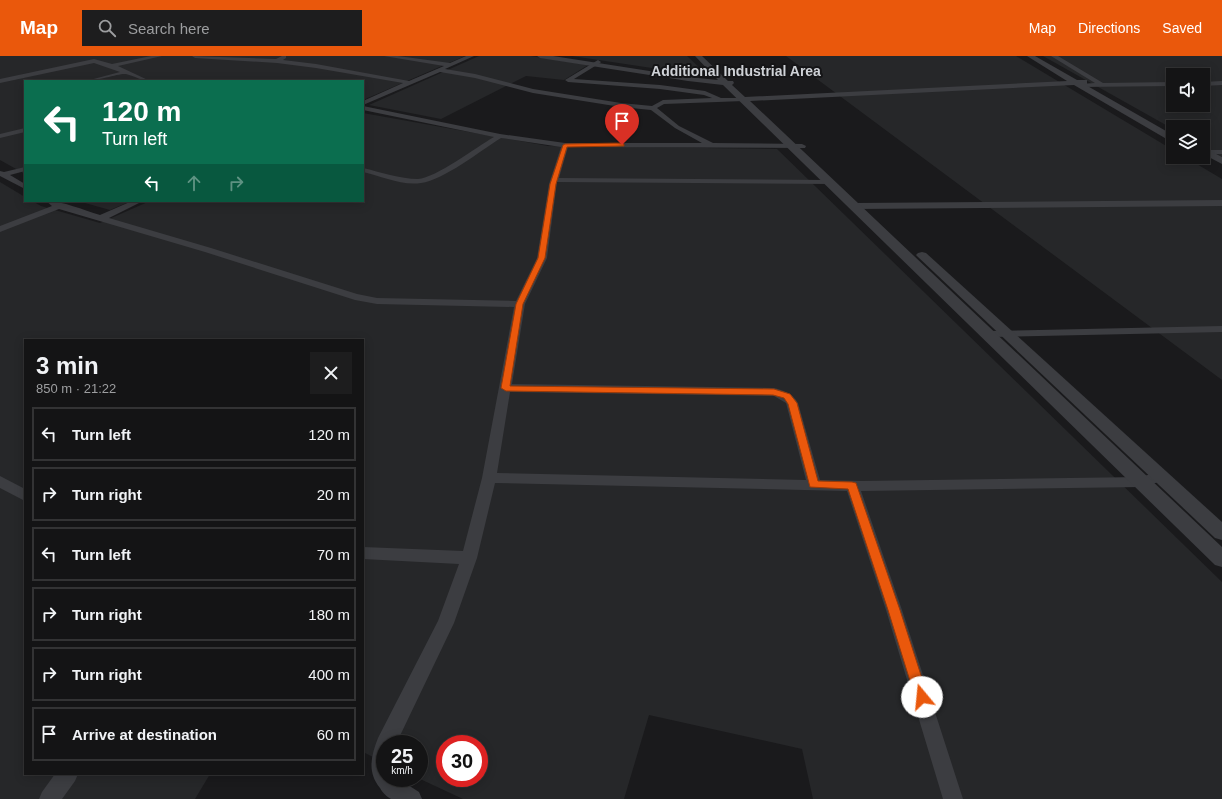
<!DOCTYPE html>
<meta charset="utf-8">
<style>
body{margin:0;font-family:Arial,sans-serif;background:#1d1d1e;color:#f1f3f6;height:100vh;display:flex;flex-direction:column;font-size:15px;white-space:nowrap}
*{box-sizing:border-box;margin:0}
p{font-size:13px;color:#9d9ea0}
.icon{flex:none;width:22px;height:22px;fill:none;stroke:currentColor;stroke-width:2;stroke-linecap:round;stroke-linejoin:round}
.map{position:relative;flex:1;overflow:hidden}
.sheet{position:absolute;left:24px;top:283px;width:340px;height:436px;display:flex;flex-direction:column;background:#141415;border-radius:0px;box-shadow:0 2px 10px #0003,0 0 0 1px #333334}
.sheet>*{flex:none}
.guide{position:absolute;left:24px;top:24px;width:340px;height:122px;border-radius:0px;box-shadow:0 2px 10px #0003,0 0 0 1px #333334;background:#0b6e4f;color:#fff;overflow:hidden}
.tools{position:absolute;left:1166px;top:12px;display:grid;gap:8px}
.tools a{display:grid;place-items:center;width:44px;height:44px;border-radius:0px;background:#141415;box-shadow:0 2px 10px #0003,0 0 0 1px #333334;font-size:20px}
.speed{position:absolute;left:376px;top:679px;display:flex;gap:8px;font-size:20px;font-weight:700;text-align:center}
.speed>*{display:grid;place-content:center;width:52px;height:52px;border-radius:50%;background:#141415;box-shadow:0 2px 10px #0003,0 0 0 1px #333334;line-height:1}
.speed small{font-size:10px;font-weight:400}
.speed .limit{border:6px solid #d22;background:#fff;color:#111}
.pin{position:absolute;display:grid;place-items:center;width:34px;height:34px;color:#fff;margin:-41px -17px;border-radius:50% 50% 50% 0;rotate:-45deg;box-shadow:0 0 4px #0007}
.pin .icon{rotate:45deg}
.me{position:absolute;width:44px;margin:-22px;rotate:343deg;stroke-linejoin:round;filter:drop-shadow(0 0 3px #0008)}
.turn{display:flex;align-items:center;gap:14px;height:84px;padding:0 12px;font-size:18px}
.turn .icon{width:52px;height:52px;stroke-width:2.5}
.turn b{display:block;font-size:28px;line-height:34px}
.lanes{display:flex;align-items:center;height:38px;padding:0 12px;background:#0003;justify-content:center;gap:20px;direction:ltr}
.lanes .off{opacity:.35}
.round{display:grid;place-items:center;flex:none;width:42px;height:42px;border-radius:0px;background:#1d1d1e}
.overview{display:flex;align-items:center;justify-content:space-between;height:68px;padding:0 12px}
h1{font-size:24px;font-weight:600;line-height:30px}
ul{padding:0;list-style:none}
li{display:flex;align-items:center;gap:12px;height:54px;margin:0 8px 6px;padding:0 4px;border:2px solid #333334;border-radius:0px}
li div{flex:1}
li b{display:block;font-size:15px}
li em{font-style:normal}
header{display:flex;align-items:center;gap:24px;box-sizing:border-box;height:56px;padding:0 20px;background:#ea580c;color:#fff}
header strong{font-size:19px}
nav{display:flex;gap:22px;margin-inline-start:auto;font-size:14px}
.search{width:280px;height:36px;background:#1d1d1e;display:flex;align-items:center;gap:10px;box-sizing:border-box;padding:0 14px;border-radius:0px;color:#9d9ea0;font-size:15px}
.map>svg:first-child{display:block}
.built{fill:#262729;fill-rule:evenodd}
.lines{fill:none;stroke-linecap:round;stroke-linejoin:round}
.minor{fill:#3c3d41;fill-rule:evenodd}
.tertiary{fill:#3c3d41;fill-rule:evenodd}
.route{fill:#ea580c;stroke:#983908}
.labels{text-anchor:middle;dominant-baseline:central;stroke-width:4;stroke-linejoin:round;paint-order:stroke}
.far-district-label{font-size:14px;font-weight:bold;fill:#cfd2d7;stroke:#151517}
</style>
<header>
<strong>Map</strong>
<div class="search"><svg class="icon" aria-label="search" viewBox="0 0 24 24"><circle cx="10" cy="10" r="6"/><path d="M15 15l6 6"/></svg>Search here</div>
<nav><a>Map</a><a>Directions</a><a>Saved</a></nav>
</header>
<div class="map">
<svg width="1222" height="743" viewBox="0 0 1222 743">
<rect width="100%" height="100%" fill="#1a1a1c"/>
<g class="built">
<polygon points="0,0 465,0 363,44 363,25 25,25 25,118 0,104"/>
<polygon points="479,0 531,0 588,9 564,24 526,20 441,63 369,49"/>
<polygon points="572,0 687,0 704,16 685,17"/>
<polygon points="786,0 1016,0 1173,94 1173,101 1185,101 1222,123 1222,324"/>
<path d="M1043 0H1222V101L1203 90V71H1173V73ZM1173 19H1203V49H1173Z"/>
<path d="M363 57 548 90 777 93 1222 526V743H813L802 693 649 659 624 743H463L418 722 419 688H385V707L363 696V284H25V718H210L195 743H0V126L25 141V145H32L41 150 100 167 150 145H363ZM445 688H479V722H445Z"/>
<polygon points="78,145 131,145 110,154"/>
</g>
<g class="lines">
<g class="minor">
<path d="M151 0H162L118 10 150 25C141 25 135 20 126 18 119 17 97 25 86 25L120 16 94 7 0 27V23L94 3 112 8Z"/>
<path d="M192 0 276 3 282 0H286V2L283 4 316 8 409 25 444 10 384 0H398L450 7 466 0H474L445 13 475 18 533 33 621 47 652 50 663 44 712 42 704 39 660 33 568 26 565 24 598 4 601 6 600 7 574 23 660 29 705 35 721 42H746V44L744 45 664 48 657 52 679 70 713 87 802 88 806 90 805 92 568 91 559 122 829 124 833 126 832 128 557 126 547 202 525 248 512 328 774 332C785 335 792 337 798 347L820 424 862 425 1141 421 1161 415 1166 416 1168 420 1166 424 1141 431 861 435 902 554 963 743H943L886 554 847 435 495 427 477 502 454 567 396 688H385V722H397L419 736 422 743C414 743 398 743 391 743 387 741 382 736 380 732 367 716 371 700 378 682L438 565 459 508 363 503V491L463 495 482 422 514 251 377 248 355 244 205 196 59 153 0 176V170L52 150 46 145C63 145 83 154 100 159L132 145H143L109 162 211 192 357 238 377 242 516 245 537 202 549 128 561 91 501 82C480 95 444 124 421 127 402 130 381 120 363 116V112C380 116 400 123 418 123 436 122 476 91 494 81L363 54V50L500 78 565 87H702L675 72 651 54 621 51 533 37 475 22 440 16 363 49V45L403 27 316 12 277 7 195 2ZM510 336 774 340 786 347 806 424 497 417Z"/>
<polygon points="1051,0 1058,0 1103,27 1173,26 1173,30 1081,31 1079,30 1079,28 1095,27"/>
<polygon points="1222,25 1222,29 1203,30 1203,26"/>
<polygon points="25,72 25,76 0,82 0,78"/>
<rect x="1203" y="94" width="19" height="4"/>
<polygon points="25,111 25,115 10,119 25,128 25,133 0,120 0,115 4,116"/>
<polygon points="1222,144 1222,150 855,153 851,150 855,147"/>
<polygon points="1222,270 1222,276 990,281 984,278 990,275"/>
<polygon points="0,420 25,433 25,445 0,432"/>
<polygon points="55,718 78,718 75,725 62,743 39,743 42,736"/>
</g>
<g class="tertiary">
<polygon points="537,0 553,0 688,21 718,24 695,0 702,0 728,25 733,25 734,27 732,29 745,41 1067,25 1027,0 1035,0 1077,24 1087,24 1087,28 1084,28 1173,79 1173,86 1170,85 1074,29 750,45 1222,491 1222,511 1215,509 723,29 688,25 540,2"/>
<polygon points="1203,91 1222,101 1222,108 1203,98"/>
<polygon points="922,196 926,197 1222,466 1222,484 1215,482 918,201 916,199 918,197"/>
</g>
</g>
<polygon class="route" points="622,87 624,88 624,90 567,91 556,128 545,202 523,248 510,330 774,333 790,338 797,347 818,425 852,426 856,427 857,430 900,554 928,641 926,645 922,647 917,645 915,641 888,554 848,433 810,431 788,348 784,342 773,339 506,335 501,332 516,248 538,202 550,128 563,89 565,88"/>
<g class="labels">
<g class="far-district-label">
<text x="736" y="15">Additional Industrial Area</text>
</g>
</g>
</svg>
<div class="tools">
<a><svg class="icon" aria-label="sound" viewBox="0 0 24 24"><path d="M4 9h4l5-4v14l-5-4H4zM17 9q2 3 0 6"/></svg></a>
<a><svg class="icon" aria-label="layers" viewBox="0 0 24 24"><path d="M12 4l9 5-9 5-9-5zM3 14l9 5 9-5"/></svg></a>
</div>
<div class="speed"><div>25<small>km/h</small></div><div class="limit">30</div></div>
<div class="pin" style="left:622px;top:89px;background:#d93025"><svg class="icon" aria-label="arrive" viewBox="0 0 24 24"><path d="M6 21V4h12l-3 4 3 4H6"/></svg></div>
<svg class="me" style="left:922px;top:641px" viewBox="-20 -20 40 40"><circle r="19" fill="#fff"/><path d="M0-13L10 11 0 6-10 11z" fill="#ea580c"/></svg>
<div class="guide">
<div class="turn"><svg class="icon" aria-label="left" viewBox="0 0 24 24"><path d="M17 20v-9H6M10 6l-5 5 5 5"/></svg><div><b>120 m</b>Turn left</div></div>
<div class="lanes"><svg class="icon" aria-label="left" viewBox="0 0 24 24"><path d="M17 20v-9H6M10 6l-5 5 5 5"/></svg><svg class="icon off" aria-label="ahead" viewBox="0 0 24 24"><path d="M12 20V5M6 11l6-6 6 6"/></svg><svg class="icon off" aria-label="right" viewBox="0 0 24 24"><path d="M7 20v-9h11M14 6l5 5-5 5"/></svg></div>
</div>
<section class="sheet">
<div class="overview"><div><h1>3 min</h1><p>850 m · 21:22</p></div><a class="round"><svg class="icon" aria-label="close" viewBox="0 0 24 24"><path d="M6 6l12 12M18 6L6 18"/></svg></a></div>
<ul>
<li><svg class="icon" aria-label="left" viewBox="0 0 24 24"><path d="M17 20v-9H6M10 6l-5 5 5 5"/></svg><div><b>Turn left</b></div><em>120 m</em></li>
<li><svg class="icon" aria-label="right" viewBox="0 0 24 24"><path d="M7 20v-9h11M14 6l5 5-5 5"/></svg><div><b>Turn right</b></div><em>20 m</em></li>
<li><svg class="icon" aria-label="left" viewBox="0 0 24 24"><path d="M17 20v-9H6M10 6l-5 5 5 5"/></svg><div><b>Turn left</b></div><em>70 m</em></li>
<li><svg class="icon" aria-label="right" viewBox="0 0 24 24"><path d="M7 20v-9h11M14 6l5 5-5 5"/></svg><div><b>Turn right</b></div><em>180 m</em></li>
<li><svg class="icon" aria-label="right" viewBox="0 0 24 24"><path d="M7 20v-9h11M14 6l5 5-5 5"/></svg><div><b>Turn right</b></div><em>400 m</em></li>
<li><svg class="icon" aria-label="arrive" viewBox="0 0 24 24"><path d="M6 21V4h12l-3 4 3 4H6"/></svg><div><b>Arrive at destination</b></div><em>60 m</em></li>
</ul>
</section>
</div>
